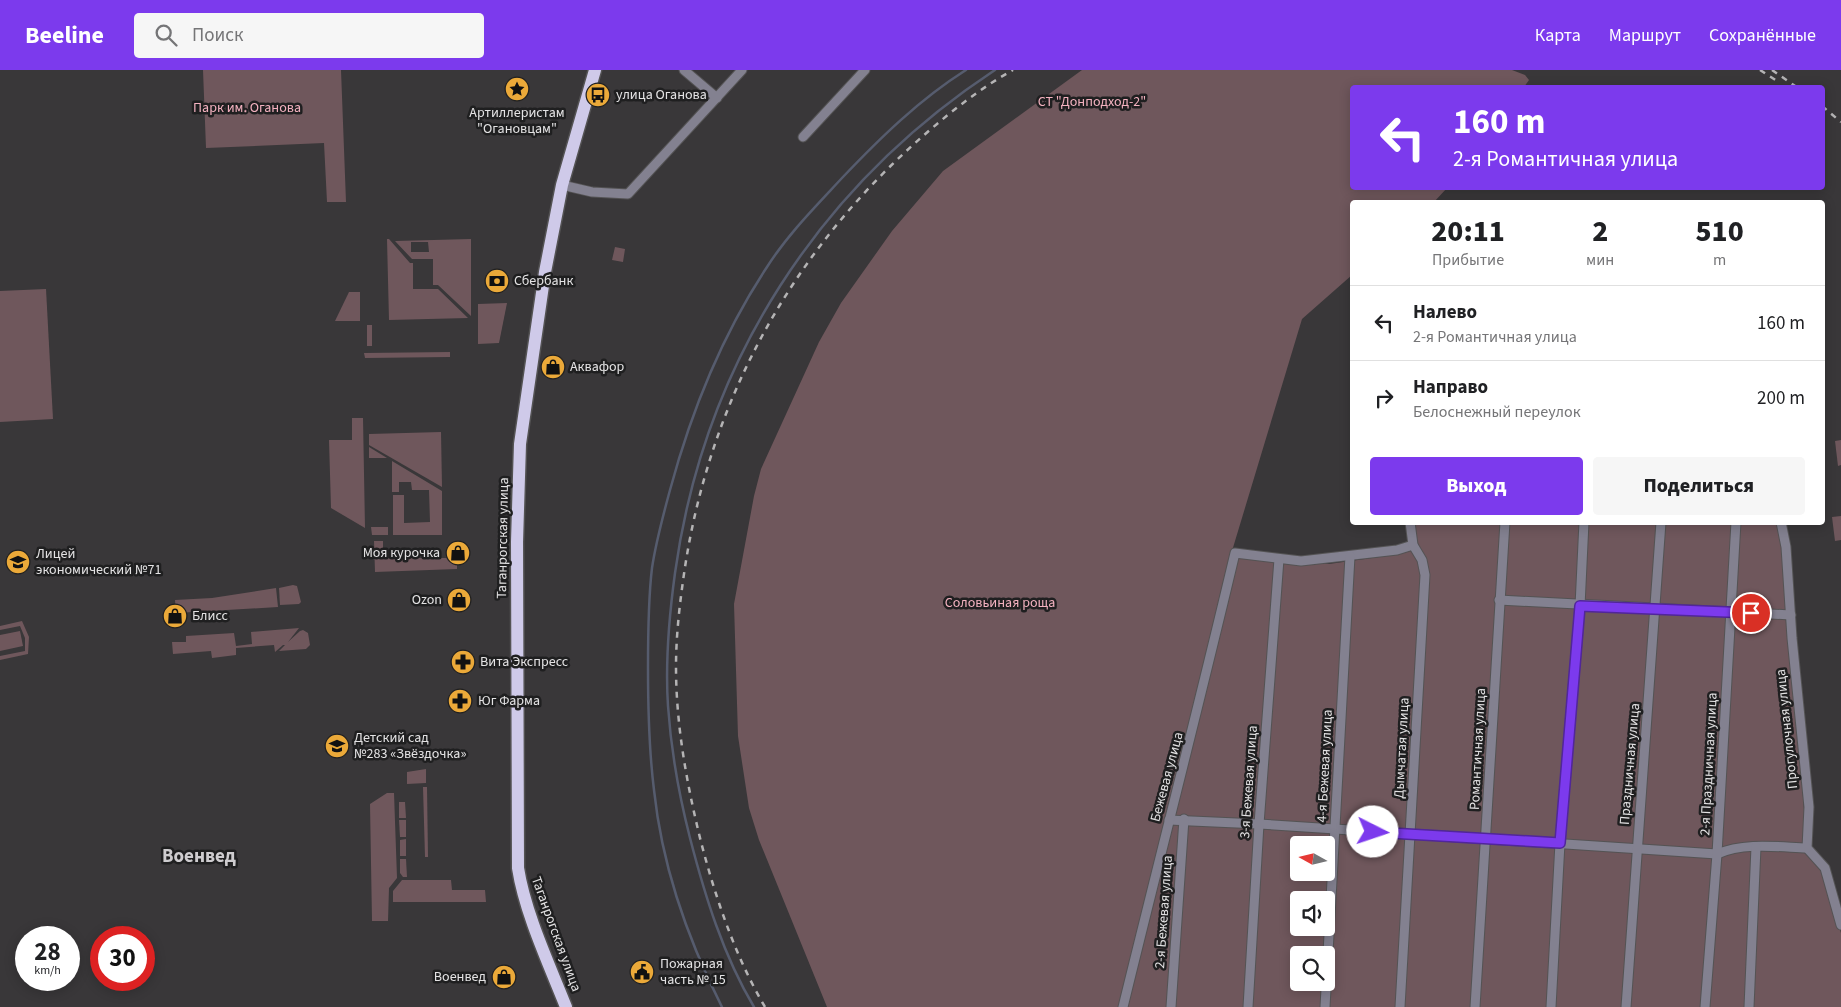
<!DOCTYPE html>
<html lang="ru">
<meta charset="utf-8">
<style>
body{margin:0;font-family:"Source Sans 3",sans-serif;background:#f6f6f6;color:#202124;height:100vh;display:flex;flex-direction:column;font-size:19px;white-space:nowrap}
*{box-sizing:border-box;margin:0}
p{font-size:16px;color:#757577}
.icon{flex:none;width:28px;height:28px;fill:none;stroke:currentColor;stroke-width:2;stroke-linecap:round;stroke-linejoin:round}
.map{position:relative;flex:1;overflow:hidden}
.side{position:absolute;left:1350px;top:130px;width:475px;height:325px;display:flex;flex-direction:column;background:#fff;border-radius:5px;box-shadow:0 2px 12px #0003}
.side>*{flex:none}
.banner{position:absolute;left:1350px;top:15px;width:475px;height:105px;border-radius:5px;box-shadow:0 2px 12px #0003;background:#7c3aed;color:#fff;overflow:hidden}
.needle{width:32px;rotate:278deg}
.fabs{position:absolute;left:1290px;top:766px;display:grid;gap:10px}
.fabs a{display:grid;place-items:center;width:45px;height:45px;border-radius:5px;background:#fff;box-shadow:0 2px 12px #0003;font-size:25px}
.speed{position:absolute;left:15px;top:856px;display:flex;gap:10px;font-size:25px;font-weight:700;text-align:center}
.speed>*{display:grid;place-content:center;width:65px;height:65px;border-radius:50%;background:#fff;box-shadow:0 2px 12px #0003;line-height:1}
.speed small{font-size:12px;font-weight:400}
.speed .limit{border:8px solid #d22;background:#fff;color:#111}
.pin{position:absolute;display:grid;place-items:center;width:42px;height:42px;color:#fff;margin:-21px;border:2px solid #fff;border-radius:50%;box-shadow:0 1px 5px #0007}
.me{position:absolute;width:55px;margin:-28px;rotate:94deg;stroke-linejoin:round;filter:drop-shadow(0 0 4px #0008)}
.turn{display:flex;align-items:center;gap:18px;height:105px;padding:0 20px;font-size:22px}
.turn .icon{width:65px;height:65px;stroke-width:2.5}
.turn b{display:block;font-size:35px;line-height:42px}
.eta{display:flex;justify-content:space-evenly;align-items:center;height:85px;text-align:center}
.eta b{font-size:30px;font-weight:800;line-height:35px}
.action{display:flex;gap:10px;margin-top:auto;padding:10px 20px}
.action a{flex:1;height:58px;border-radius:5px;background:#7c3aed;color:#fff;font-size:20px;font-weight:800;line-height:58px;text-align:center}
.action a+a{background:#f6f6f6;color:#202124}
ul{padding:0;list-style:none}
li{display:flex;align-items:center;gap:15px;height:75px;padding:0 20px;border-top:1px solid #e0e0e0}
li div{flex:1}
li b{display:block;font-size:19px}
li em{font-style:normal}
header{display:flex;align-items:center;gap:30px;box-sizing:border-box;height:70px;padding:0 25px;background:#7c3aed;color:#fff}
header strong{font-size:24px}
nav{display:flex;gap:28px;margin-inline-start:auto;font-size:18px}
.search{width:350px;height:45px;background:#f6f6f6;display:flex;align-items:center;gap:12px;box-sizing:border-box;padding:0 18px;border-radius:5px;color:#757577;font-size:19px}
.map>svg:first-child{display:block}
.green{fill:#6f575c;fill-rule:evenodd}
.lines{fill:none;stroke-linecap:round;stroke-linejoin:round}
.stream{stroke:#565c6e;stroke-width:2.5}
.minor-casing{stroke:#545354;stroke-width:11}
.primary-casing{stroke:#545354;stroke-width:15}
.minor{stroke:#838190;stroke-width:9}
.primary{stroke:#cfcae9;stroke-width:12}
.rail{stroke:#b5b4b5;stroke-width:2.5;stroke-dasharray:6 6;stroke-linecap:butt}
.route-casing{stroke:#51269a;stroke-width:12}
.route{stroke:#7c3aed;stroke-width:9}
.labels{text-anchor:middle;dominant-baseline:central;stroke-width:5;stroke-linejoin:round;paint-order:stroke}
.poi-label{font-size:14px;fill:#e4e3e4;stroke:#1f1f20;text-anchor:start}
.park-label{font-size:14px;fill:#f4b2c0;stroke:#1f1f20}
.street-label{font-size:14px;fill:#e4e3e4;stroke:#1f1f20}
.district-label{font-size:19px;font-weight:bold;fill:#cecccf;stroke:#1f1f20}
</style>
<header>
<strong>Beeline</strong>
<div class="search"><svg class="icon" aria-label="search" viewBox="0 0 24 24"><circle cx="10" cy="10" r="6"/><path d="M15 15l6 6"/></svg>Поиск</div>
<nav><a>Карта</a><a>Маршрут</a><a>Сохранённые</a></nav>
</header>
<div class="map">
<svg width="1841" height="937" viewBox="0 0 1841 937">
<rect width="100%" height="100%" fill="#393739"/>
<g class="green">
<polygon points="203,0 341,0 346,132 327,132 324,73 206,78"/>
<path d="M1082 0H1512L1525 5 1529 10 1524 17 1352 18V118H1447L1434 132H1352V205L1302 249 1232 481 1329 494 1400 484 1416 474 1412 453H1780L1806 763 1815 791 1823 804 1841 863V937H827L759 770 749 738 738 666 734 534 754 426 761 399 819 272 841 233 892 161 943 101ZM1299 775H1326V802H1299ZM1299 830H1326V858H1299ZM1299 885H1326V912H1299Z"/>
<polygon points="387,169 389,169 410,193 413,193 413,219 438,219 468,248 389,250"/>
<path d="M471 169V246L438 215H433V189H412L395 171ZM411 172H428L429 182H411Z"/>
<polygon points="615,177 625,179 623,192 612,190"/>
<polygon points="46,219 53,349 0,352 0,221"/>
<polygon points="349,222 360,222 360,251 335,251"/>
<polygon points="507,233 499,273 478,274 478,234"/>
<rect x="367" y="255" width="5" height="21"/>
<polygon points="450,282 450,287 365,288 364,283"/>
<polygon points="352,348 363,348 365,458 331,438 329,370 352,370"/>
<polygon points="441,362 442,417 369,375 369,364"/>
<polygon points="1841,370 1841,395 1838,396 1835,371"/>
<polygon points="369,377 387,388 369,388"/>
<polygon points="392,391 442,421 442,465 393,465 393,425 404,425 404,453 430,452 429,420 412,420 411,412 399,412 399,422 392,422"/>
<polygon points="1841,446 1841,470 1835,471 1832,447"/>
<polygon points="371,457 388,457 388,465 372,465"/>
<polygon points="374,471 383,471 383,488 457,488 457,499 375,502"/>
<polygon points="293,515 297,516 301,532 299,534 280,535 279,518"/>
<polygon points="276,518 278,537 176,543 175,530 212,528"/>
<polygon points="22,551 29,567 28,584 0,590 0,586 25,581 25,568 20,556 0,560 0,556"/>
<polygon points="299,558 288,572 300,561 303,560 308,563 310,575 306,579 279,581 285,575 283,575 275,582 274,575 236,578 236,585 212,588 211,581 173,584 172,572 186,572 186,566 234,563 236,576 252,574 251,562"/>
<polygon points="20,561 23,576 0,581 0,565"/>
<polygon points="426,699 426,713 407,714 407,702"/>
<polygon points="423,717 427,717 428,787 425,787"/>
<polygon points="387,723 394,723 397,808 389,818 388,851 372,851 370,734"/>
<polygon points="399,732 405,732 406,748 399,748"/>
<polygon points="399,750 406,750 406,767 400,767"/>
<polygon points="406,769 406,786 400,786 400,770"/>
<polygon points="400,789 406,789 407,807 403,807 400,803"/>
<polygon points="402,810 451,810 452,820 485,820 486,832 393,832 393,821"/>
</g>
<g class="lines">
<g class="stream">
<path d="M722 937C688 870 662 796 654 720 649 680 648 639 648 598 648 565 648 531 652 498 656 471 663 446 670 420 691 342 722 265 767 197 788 164 816 136 842 108 880 68 920 29 966 0"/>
<path d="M754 937C723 885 705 826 690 768 679 725 671 680 668 636 665 591 669 547 675 503 704 293 819 116 995 0"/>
</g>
<g class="minor-casing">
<g id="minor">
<polyline points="684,0 717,28"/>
<polyline points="803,67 865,0"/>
<polyline points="562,115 592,122 628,124 742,0"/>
<polyline points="1781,452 1786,477 1792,568 1809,737 1807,778 1825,798 1841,855"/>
<polyline points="1499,530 1791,545"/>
<path d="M1169 750 1259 754 1717 784C1745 772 1778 777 1807 778"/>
<path d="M1123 937C1160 786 1199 635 1235 483L1301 491 1397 480 1413 475"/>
<polyline points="1171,937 1184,749"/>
<polyline points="1248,937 1259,754 1279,489"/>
<polyline points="1325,937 1350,486"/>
<polyline points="1400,937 1425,505 1422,490 1413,475 1410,452"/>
<polyline points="1475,937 1505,452"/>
<polyline points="1551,937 1560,773 1580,536 1584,452"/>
<polyline points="1626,937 1661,452"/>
<polyline points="1705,937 1717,784 1736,452"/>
<polyline points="1749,937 1756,777"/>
</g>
</g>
<g class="primary-casing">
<path id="primary" d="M566 937C549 894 525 843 518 798L517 472 520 374 545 202 562 115 595 0"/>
</g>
<use href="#minor" class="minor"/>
<use href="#primary" class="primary"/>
<g class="rail">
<polyline points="1760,0 1777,11"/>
<polyline points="1772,0 1798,18"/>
<polyline points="1822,36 1841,52"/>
<path d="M765 937C735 886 716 829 701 772 687 715 676 656 676 597 676 568 679 540 683 511 706 340 786 189 914 74 944 47 977 20 1013 0"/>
</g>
</g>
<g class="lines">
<g class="route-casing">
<polyline id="route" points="1373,762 1560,773 1580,536 1751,543"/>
</g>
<use href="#route" class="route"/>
</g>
<defs>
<g id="sight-disc" transform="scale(1.25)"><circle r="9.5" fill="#eba939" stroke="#1f1f20"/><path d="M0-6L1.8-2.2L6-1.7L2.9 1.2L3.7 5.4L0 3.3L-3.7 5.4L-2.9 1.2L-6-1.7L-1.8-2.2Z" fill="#111"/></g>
<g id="bus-disc" transform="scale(1.25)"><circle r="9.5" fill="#eba939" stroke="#1f1f20"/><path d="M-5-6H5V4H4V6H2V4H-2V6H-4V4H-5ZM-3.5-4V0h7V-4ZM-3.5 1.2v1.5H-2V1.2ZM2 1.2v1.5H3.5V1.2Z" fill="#111"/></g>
<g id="bank-disc" transform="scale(1.25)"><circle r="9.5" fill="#eba939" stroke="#1f1f20"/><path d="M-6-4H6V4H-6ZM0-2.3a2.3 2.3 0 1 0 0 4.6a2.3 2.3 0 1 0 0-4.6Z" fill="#111"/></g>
<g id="shop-disc" transform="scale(1.25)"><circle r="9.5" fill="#eba939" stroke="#1f1f20"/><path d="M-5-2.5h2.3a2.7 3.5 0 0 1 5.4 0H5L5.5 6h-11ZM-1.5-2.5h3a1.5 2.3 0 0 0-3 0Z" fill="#111"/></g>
<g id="school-disc" transform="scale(1.25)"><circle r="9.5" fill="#eba939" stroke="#1f1f20"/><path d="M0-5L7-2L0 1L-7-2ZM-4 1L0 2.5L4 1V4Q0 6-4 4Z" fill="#111"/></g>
<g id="pharmacy-disc" transform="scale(1.25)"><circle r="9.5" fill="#eba939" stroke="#1f1f20"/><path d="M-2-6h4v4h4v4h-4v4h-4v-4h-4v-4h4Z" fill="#111"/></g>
<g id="civic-disc" transform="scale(1.25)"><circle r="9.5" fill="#eba939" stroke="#1f1f20"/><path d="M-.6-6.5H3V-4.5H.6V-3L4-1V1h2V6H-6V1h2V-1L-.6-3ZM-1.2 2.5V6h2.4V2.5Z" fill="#111"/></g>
</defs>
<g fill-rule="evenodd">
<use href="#sight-disc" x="517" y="19"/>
<use href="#bus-disc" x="598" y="25"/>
<use href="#bank-disc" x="497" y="211"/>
<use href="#shop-disc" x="553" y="297"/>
<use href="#shop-disc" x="458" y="483"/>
<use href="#school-disc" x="18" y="492"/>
<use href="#shop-disc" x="459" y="530"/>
<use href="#shop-disc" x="175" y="546"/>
<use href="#pharmacy-disc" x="463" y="592"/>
<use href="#pharmacy-disc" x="460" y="631"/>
<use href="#school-disc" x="337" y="676"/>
<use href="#civic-disc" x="642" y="902"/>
<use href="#shop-disc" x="504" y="907"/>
</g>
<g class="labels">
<g class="poi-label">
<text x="616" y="25">улица Оганова</text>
<text x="517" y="43" text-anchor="middle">Артиллеристам<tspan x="517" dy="16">"Огановцам"</tspan></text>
<text x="514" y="211">Сбербанк</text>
<text x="570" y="297">Аквафор</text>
<text x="440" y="483" text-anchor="end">Моя курочка</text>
<text x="36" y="484">Лицей<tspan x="36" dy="16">экономический №71</tspan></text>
<text x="442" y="530" text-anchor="end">Ozon</text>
<text x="192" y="546">Блисс</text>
<text x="480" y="592">Вита Экспресс</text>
<text x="478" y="631">Юг Фарма</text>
<text x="354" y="668">Детский сад<tspan x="354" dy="16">№283 «Звёздочка»</tspan></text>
<text x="660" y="894">Пожарная<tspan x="660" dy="16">часть № 15</tspan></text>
<text x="486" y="907" text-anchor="end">Военвед</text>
</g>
<g class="park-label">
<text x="1092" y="32">СТ "Донподход-2"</text>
<text x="247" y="38">Парк им. Оганова</text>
<text x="1000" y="533">Соловьиная роща</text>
</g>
<g class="street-label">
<text transform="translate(503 468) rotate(-89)">Таганрогская улица</text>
<text transform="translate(1787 659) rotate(-96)">Прогулочная улица</text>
<text transform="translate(1402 678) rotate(-87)">Дымчатая улица</text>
<text transform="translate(1478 679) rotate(-87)">Романтичная улица</text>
<text transform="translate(1630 694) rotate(-85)">Праздничная улица</text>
<text transform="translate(1709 694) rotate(-87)">2-я Праздничная улица</text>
<text transform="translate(1325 696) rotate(-87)">4-я Бежевая улица</text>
<text transform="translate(1167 707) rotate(-75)">Бежевая улица</text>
<text transform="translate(1249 712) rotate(-86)">3-я Бежевая улица</text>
<text transform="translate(1164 842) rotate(-86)">2-я Бежевая улица</text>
<text transform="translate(556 864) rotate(70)">Таганрогская улица</text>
</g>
<g class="district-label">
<text x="199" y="786">Военвед</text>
</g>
</g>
</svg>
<div class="fabs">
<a><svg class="needle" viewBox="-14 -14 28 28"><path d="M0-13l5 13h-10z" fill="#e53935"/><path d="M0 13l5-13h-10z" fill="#757577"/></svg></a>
<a><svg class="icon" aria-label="sound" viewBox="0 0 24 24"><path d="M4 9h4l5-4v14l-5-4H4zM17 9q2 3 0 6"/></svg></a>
<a><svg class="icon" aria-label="search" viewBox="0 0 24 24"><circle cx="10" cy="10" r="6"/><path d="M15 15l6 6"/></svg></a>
</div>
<div class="speed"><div>28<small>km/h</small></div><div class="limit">30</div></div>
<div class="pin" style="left:1751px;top:543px;background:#d93025"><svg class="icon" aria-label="arrive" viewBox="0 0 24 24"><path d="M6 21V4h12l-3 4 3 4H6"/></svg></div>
<svg class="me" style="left:1373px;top:762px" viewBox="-20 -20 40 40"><circle r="19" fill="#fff"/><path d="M0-13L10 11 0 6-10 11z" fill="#7c3aed"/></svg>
<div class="banner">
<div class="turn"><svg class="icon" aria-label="left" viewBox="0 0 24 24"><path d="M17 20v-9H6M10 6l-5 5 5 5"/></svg><div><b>160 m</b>2-я Романтичная улица</div></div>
</div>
<section class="side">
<div class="eta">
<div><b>20:11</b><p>Прибытие</p></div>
<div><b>2</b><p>мин</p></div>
<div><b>510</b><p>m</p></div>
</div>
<ul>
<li><svg class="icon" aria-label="left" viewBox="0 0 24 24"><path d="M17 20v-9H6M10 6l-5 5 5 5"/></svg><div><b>Налево</b><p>2-я Романтичная улица</p></div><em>160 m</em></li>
<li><svg class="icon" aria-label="right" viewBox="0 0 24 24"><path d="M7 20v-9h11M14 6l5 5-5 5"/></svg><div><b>Направо</b><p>Белоснежный переулок</p></div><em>200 m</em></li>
</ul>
<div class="action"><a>Выход</a><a>Поделиться</a></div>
</section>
</div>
